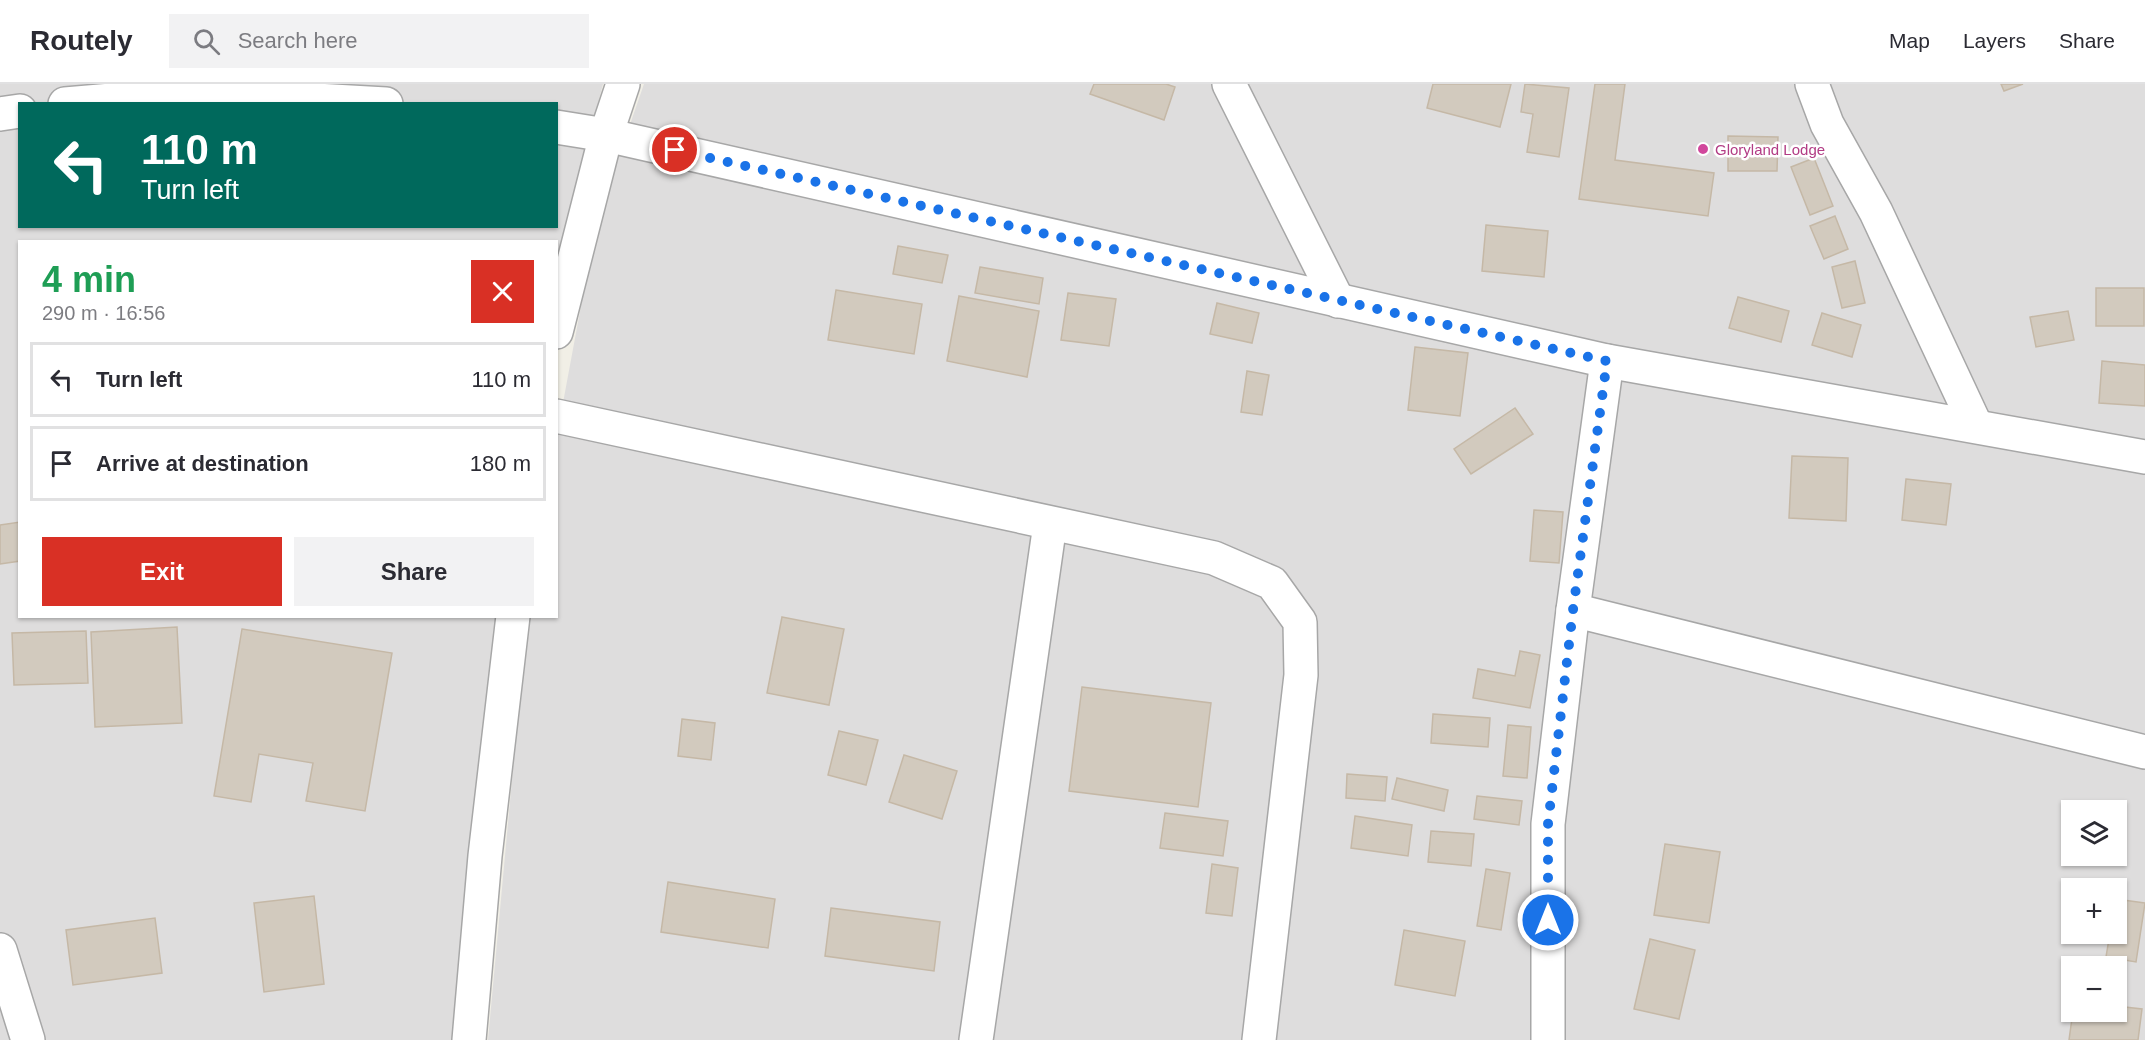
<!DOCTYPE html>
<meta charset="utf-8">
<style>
body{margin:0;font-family:Arial,sans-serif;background:#f2f2f3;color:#2b2b33;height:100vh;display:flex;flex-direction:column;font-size:22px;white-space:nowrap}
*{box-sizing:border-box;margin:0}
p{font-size:20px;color:#7c7c81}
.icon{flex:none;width:33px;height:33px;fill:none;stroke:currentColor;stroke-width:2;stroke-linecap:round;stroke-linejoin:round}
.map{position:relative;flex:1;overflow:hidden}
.panel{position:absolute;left:18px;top:156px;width:540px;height:378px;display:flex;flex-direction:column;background:#fff;border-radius:0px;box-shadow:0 2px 4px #0004}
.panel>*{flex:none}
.hud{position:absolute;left:18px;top:18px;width:540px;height:126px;border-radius:0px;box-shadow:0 2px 4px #0004;background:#00695c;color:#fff;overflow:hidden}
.controls{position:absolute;left:2061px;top:716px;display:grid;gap:12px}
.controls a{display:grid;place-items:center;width:66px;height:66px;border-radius:0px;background:#fff;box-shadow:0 2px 4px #0004;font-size:30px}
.pin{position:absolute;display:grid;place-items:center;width:51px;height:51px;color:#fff;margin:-26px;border:3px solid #fff;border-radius:50%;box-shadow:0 2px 6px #0007}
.me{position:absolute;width:66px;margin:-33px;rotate:0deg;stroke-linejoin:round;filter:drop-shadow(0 0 4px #0008)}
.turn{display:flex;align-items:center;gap:21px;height:126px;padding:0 24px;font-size:27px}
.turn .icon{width:78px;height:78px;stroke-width:2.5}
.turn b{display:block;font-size:42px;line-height:51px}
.round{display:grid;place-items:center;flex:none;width:63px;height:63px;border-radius:0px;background:#f2f2f3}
.headline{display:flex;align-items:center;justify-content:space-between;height:102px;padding:0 24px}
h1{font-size:36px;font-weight:700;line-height:45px;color:#1e9e55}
.button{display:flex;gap:12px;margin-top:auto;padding:12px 24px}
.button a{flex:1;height:69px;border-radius:0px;background:#d93025;color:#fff;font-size:24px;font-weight:700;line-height:69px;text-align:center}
.button a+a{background:#f2f2f3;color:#2b2b33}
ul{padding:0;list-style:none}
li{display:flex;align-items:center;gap:18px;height:75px;margin:0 12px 9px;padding:0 12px;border:3px solid #e1e1e2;border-radius:0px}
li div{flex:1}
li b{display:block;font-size:22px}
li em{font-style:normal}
header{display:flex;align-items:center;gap:36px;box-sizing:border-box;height:84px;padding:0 30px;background:#fff;border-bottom:2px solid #e1e1e2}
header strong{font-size:28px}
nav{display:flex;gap:33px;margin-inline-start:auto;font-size:21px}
.search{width:420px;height:54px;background:#f2f2f3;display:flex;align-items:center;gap:15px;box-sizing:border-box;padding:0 21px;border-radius:0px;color:#7c7c81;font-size:22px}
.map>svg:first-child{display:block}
.residential{fill:#dedddd;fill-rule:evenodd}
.building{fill:#d2cabe;stroke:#c5b8a6;stroke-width:1.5}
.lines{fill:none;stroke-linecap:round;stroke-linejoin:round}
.street-casing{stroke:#a7a7a7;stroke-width:36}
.street{stroke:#fff;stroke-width:33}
.route{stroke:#1a73e8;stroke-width:10;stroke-dasharray:0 18}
.hotel-dot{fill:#d1479c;stroke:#fff;stroke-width:2}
.labels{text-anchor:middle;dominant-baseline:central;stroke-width:5;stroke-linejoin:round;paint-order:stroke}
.hotel-label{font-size:15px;fill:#b23c85;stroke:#fff;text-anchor:start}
</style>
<header>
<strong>Routely</strong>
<div class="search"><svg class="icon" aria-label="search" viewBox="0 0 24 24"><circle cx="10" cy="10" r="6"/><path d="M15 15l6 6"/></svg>Search here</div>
<nav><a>Map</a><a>Layers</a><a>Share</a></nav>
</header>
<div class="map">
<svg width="2145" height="956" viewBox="0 0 2145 956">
<rect width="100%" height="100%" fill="#f1efe6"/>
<g class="residential">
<path d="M0 0H603L557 176 556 158H20V532L503 533 453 956H0ZM20 20H556V142H20Z"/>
<path d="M644 0H2145V956H488L527 533 556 532 557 351 597 136ZM2072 726H2116V771H2072ZM2072 804H2116V849H2072ZM2072 882H2116V927H2072Z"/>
</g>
<g class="building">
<polygon points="1094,0 1166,0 1175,3 1164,36 1090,10"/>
<polygon points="1433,0 1511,0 1500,43 1427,24"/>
<polygon points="1525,0 1569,4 1559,73 1527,68 1533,30 1521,28"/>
<polygon points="1595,0 1625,0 1615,76 1714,89 1708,132 1579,115"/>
<polygon points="2001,0 2023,0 2004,7"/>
<polygon points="1728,52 1778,53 1777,87 1728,87"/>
<polygon points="1814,74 1833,122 1810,131 1791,83"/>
<polygon points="1835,132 1848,165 1824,175 1810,142"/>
<polygon points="1486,141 1548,147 1544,193 1482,187"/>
<polygon points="898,162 948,171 942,199 893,190"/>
<polygon points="1855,177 1865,219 1842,224 1832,183"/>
<polygon points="980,183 1043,194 1039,220 975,209"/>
<rect x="2096" y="204" width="48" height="38"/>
<polygon points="836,206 922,220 914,270 828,256"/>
<polygon points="1068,209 1116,215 1109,262 1061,256"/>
<polygon points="959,212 1039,227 1027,293 947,277"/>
<polygon points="1738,213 1789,227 1781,258 1729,244"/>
<polygon points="1217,219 1259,229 1252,259 1210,250"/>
<polygon points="2068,227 2074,256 2036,263 2030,233"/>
<polygon points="1822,229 1861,241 1852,273 1812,261"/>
<polygon points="1415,263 1468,269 1460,332 1408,326"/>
<polygon points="2102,277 2145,281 2145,322 2099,319"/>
<polygon points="1247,287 1269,291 1262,331 1241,328"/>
<polygon points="1515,324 1533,350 1471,390 1454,365"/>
<polygon points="1792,372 1848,374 1846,437 1789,434"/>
<polygon points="1906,395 1951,400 1946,441 1902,436"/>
<polygon points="1534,426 1563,428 1559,479 1530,477"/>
<polygon points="20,438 20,477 0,480 0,441"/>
<polygon points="782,533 844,545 829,621 767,609"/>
<polygon points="177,543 182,639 95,643 91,548"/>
<polygon points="242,545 392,569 365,727 306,717 313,679 259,670 251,718 214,712"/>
<polygon points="86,547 88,599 14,601 12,549"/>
<polygon points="1520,567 1540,571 1530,624 1473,614 1478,585 1515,592"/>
<polygon points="1082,603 1211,619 1198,723 1069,707"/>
<polygon points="1433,630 1490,634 1488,663 1431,659"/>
<polygon points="682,635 715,639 711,676 678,672"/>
<polygon points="1508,641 1531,643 1527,694 1503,692"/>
<polygon points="839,647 878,656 866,701 828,691"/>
<polygon points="904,671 957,687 942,735 889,718"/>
<polygon points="1347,690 1387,693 1385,717 1346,714"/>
<polygon points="1397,694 1448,706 1444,727 1392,715"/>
<polygon points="1477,712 1522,717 1519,741 1474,735"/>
<polygon points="1165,729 1228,737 1223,772 1160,764"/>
<polygon points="1355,732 1412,741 1408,772 1351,764"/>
<polygon points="1431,747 1474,750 1471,782 1428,778"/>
<polygon points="1665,760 1720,768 1709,839 1654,831"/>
<polygon points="1212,780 1238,784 1232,832 1206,829"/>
<polygon points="1486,785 1510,789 1501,846 1477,842"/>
<polygon points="668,798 775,815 768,864 661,848"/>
<polygon points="314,812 324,900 264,908 254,819"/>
<polygon points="2116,815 2145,819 2136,878 2106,873 2110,849 2116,849"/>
<polygon points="831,824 940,838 934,887 825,872"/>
<polygon points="155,834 162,889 73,901 66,846"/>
<polygon points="1404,846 1465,857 1455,912 1395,901"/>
<polygon points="1650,855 1695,866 1679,935 1634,925"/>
<polygon points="2116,922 2142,925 2138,956 2069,956 2073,927 2116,927"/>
</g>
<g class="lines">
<g class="street-casing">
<g id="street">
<polyline points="1229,0 1338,217"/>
<polyline points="1812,0 1827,40 1876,128 1976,342"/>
<polyline points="65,20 192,9 386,20"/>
<polyline points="0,30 20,27"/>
<polyline points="556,43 606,51 1607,277 2145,373"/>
<polyline points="556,248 606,51 623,0"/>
<polyline points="556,332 1214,474 1272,499 1300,538 1301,591 1259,956"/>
<polyline points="1573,526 2145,668"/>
<polyline points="0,866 28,956"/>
<polyline points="469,956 485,772 513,532"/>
<polyline points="976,956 1050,440"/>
<polyline points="1548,956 1548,740 1573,526 1607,277"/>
</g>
</g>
<use href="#street" class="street"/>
</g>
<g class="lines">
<polyline class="route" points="675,66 1607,277 1573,526 1548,740 1548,836"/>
</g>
<circle class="hotel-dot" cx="1703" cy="65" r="6"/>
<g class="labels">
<g class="hotel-label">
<text x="1715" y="65">Gloryland Lodge</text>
</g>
</g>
</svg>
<div class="controls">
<a><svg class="icon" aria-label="layers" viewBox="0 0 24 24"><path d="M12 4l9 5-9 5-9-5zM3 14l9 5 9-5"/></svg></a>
<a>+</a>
<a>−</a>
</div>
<div class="pin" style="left:675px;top:66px;background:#d93025"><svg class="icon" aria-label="arrive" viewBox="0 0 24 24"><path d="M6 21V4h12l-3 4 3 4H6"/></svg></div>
<svg class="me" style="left:1548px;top:836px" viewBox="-20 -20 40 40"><circle r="17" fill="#1a73e8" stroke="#fff" stroke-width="3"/><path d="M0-11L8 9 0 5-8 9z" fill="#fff"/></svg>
<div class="hud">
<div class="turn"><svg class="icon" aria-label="left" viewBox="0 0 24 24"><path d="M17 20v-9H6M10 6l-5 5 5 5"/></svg><div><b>110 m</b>Turn left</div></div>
</div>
<section class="panel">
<div class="headline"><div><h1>4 min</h1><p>290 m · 16:56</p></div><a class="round" style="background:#d93025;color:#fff"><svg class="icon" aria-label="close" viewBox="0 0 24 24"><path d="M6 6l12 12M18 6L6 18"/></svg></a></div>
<ul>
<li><svg class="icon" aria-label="left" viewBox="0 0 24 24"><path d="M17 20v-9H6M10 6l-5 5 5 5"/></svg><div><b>Turn left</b></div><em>110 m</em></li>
<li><svg class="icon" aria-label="arrive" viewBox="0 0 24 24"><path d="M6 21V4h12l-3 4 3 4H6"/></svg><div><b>Arrive at destination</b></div><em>180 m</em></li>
</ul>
<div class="button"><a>Exit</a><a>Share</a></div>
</section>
</div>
